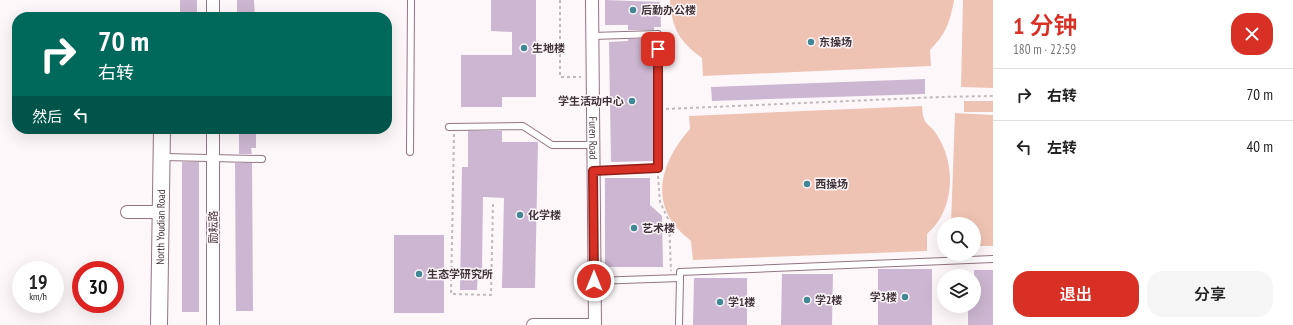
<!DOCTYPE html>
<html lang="zh">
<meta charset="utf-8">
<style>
body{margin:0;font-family:"PT Sans Narrow","Noto Sans SC",sans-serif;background:#f6f6f6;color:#222;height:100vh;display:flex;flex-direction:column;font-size:15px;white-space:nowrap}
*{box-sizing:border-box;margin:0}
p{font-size:13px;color:#767676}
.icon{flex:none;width:22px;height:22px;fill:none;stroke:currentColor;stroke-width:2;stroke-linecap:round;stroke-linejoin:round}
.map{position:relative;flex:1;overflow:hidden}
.side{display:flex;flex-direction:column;background:#fff;width:300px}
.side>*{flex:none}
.top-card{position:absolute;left:12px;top:12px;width:380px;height:122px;border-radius:16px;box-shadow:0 4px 16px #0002;background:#00695c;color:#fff;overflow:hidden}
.fabs{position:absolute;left:937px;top:217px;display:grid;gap:8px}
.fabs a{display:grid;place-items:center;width:44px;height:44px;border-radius:50%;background:#fff;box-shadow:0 4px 16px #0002;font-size:20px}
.speed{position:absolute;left:12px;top:261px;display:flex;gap:8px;font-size:20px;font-weight:700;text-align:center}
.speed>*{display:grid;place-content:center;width:52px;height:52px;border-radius:50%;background:#fff;box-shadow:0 4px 16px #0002;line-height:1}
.speed small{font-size:10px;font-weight:400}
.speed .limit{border:6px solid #d22;background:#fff;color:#111}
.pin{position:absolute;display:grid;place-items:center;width:34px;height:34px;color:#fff;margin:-17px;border-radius:8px;box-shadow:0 2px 6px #0006}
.me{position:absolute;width:44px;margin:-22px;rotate:0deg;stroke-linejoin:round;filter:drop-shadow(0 0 3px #0008)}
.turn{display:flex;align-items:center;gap:14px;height:84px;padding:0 20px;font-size:18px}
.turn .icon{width:52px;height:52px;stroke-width:2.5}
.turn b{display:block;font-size:28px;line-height:34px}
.then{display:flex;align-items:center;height:38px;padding:0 20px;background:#0003;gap:8px;font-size:15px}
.round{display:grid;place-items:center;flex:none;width:42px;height:42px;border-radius:16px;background:#f6f6f6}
.headline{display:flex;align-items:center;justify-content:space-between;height:68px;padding:0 20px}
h1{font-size:24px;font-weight:600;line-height:30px;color:#d93025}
.button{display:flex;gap:8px;margin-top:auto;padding:8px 20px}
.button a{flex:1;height:46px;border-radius:16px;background:#d93025;color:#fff;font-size:16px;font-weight:600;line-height:46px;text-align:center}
.button a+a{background:#f6f6f6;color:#222}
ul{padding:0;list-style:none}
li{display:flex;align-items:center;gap:12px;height:52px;padding:0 20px;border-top:1px solid #e0e0e0}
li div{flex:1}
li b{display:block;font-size:15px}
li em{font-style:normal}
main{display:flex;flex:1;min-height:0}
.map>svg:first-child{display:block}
.green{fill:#efc3b3}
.building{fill:#ccb6d1}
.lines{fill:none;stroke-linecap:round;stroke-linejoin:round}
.lane-casing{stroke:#937484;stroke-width:8}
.street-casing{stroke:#937484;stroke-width:14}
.secondary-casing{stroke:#937484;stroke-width:18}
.path{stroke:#c2b9bd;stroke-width:2;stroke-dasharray:3 3;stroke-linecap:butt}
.lane{stroke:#fff;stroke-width:6}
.street{stroke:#fff;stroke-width:12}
.secondary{stroke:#fff;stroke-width:16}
.route-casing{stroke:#8d1f18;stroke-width:10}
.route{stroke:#d93025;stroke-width:7}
.poi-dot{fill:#428794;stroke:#fef7fa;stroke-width:1.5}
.labels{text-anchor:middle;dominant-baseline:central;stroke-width:3;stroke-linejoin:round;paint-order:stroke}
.poi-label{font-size:11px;font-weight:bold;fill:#41333a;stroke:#fef7fa;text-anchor:start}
.street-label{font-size:11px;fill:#41333a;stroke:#fef7fa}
</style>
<main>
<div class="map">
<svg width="993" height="325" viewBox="0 0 993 325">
<rect width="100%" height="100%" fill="#fef7fa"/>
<g class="green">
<path d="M670 0H954V1C949 24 947 32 930 50L931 66 703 76 702 58C679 41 672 29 670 0Z"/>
<polygon points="963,0 993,0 993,88 961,87"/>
<rect x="964" y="101" width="29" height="11"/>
<path d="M922 106C923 127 928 121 937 135 953 160 955 194 939 220 936 225 931 230 927 234V251L693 260 691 241C687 237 681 233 677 228 649 196 665 157 690 129L689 116Z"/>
<polygon points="955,113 993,115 993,246 974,246 974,224 951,224"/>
</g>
<g class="building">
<rect x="180" y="0" width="17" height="17"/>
<polygon points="237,0 254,0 255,17 237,17"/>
<polygon points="491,0 536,0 536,97 502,97 502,107 461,107 461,55 512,55 512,32 491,31"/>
<polygon points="605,0 660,2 661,27 654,27 654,30 628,30 628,25 605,25"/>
<polygon points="628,39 654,39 654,161 611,162 609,42 628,41"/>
<polygon points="925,79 925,94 712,101 711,87"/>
<polygon points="239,129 256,129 256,148 251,148 252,154 239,154"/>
<polygon points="468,131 502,131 502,142 538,142 535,288 502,288 504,198 483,197 482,271 478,272 477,290 460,290 462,167 468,167"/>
<rect x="182" y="162" width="17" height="150"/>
<polygon points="235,163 252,163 253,311 236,311"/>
<polygon points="605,178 650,178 650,205 662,216 663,267 605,267"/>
<rect x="394" y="235" width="50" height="78"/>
<rect x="878" y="269" width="54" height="56"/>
<polygon points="974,270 993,270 993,325 968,325 968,306 974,306"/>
<polygon points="782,274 833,274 832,325 781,325"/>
<polygon points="694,278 747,278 747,325 693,325"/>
</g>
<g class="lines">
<g class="lane-casing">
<g id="lane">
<polyline points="592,36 658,34 658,168 593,171"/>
<polyline points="449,127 523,126 552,145 593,145"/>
<polyline points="410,152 411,0"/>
<polyline points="162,157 262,159"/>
<polyline points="594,281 680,278 680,272 993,259"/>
<polyline points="679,325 680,278"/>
</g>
</g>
<g class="street-casing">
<g id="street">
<path id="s1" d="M592 0 595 325"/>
<polyline points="213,17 213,0"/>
<polyline points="127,212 161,212"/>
<polyline points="213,325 213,129"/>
<polyline points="533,325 595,325"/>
</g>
</g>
<g class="secondary-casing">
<g id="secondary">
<path id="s2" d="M159 325 162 129"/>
</g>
</g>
<g class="path">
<polyline points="560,0 560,77 581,77"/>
<polyline points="666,109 940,97 993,96"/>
<polyline points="454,134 451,294 491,295 493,203"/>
<polyline points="658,176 660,202 669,221 671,271"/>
</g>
<use href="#lane" class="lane"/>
<use href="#street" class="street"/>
<use href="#secondary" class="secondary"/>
</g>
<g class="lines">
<g class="route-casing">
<polyline id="route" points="594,281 593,171 658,168 658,49"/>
</g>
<use href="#route" class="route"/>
</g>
<g class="poi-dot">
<circle cx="633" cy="10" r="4"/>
<circle cx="811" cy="42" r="4"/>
<circle cx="524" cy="48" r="4"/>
<circle cx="632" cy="101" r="4"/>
<circle cx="807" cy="184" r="4"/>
<circle cx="520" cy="215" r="4"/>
<circle cx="634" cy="228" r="4"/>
<circle cx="419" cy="274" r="4"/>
<circle cx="905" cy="297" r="4"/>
<circle cx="807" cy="300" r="4"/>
<circle cx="720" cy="302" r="4"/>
</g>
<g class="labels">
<g class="poi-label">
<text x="641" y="10">后勤办公楼</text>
<text x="819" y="42">东操场</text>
<text x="532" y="48">生地楼</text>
<text x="624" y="101" text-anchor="end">学生活动中心</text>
<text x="815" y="184">西操场</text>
<text x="528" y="215">化学楼</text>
<text x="642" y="228">艺术楼</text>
<text x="427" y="274">生态学研究所</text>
<text x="897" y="297" text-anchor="end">学3楼</text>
<text x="815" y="300">学2楼</text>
<text x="728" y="302">学1楼</text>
</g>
<g class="street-label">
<text stroke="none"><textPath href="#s1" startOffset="138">Furen Road</textPath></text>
<text stroke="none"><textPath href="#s2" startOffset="98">North Youdian Road</textPath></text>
<text transform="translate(213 227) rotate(-90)">励耘路</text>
</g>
</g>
</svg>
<div class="fabs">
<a><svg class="icon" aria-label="search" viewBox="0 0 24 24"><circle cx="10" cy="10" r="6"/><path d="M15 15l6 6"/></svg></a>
<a><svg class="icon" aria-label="layers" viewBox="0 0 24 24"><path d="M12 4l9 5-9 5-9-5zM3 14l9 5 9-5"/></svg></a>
</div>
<div class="speed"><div>19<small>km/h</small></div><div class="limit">30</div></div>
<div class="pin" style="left:658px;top:49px;background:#d93025"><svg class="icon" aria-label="arrive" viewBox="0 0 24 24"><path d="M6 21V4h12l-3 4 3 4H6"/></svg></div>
<svg class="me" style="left:594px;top:281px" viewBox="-20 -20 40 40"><circle r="17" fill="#d93025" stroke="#fff" stroke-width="3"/><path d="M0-11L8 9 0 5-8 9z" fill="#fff"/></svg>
<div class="top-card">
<div class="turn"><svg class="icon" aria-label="right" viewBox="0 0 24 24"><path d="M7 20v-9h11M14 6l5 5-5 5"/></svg><div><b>70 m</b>右转</div></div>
<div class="then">然后<svg class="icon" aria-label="left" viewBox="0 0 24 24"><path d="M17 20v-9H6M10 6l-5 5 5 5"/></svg></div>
</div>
</div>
<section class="side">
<div class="headline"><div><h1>1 分钟</h1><p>180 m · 22:59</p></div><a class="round" style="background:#d93025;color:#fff"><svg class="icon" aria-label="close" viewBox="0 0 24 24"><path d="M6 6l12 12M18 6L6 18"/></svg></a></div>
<ul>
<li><svg class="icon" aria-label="right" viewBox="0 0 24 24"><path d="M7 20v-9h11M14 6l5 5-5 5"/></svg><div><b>右转</b></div><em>70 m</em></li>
<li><svg class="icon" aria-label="left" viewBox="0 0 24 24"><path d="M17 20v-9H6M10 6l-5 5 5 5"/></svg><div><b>左转</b></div><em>40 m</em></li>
</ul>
<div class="button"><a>退出</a><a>分享</a></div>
</section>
</main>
